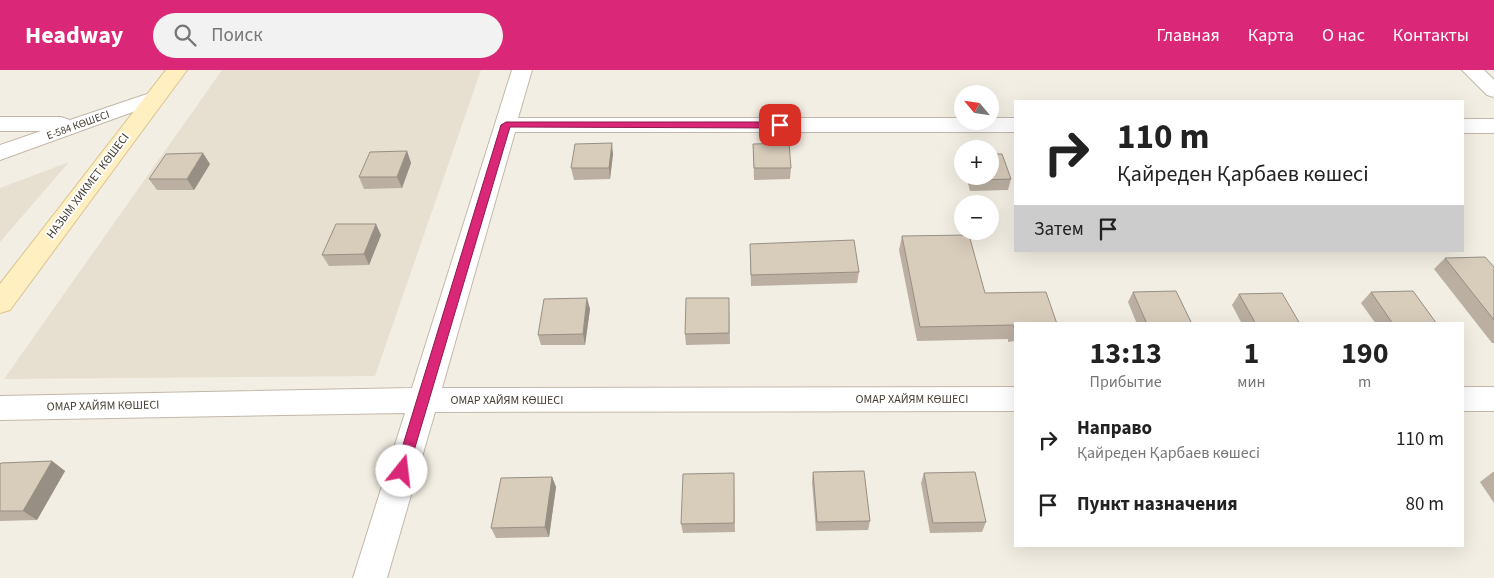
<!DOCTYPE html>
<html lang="ru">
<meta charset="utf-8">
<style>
body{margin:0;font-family:"Source Sans 3",sans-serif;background:#f2f2f2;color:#222;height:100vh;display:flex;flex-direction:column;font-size:19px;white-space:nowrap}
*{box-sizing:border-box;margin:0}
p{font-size:16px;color:#767676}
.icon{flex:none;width:28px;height:28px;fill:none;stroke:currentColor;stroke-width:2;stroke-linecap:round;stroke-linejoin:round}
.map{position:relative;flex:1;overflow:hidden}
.sheet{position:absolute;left:1014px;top:252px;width:450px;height:225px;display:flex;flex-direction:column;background:#fff;border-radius:0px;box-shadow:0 5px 20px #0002}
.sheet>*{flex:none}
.guide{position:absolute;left:1014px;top:30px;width:450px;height:152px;border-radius:0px;box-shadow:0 5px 20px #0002;background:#fff;color:#222;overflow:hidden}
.needle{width:32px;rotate:299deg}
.fabs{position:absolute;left:954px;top:15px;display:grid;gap:10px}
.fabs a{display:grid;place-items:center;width:45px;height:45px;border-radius:50%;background:#fff;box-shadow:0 5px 20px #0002;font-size:25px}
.pin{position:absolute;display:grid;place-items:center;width:42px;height:42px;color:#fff;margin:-21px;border-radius:10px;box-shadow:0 2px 8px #0006}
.me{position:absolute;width:55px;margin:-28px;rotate:16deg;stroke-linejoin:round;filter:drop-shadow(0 0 4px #0008)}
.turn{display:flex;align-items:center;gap:18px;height:105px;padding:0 20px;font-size:22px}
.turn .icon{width:65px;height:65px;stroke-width:2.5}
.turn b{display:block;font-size:35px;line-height:42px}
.then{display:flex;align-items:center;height:48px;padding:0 20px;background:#0003;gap:10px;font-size:19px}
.eta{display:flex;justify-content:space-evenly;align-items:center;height:85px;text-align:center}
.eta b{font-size:30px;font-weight:700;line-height:35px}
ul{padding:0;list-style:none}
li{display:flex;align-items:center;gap:15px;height:65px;padding:0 20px}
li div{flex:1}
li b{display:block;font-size:19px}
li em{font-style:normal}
header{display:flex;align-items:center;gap:30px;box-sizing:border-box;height:70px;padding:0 25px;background:#db2777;color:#fff}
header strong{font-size:24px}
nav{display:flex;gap:28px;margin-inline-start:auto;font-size:18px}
.search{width:350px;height:45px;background:#f2f2f2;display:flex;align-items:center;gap:12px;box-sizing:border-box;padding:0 18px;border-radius:28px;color:#767676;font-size:19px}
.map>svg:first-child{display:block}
.residential{fill:#e7e0d1}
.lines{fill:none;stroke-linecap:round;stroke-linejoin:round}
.street-casing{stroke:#c2b8a9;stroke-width:2}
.secondary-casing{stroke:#dac492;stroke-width:2}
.street{fill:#fff;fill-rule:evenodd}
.secondary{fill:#ffefc1;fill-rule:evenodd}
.wall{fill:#baafa1}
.shaded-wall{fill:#978f83}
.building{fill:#d8ccbb;stroke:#978f83}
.route{fill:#db2777;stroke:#8e194d}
.labels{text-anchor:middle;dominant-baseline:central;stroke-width:4;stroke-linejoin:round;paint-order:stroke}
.far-street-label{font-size:11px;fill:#453e33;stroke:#fff}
.street-label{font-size:12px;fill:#453e33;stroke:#fff}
</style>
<header>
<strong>Headway</strong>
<div class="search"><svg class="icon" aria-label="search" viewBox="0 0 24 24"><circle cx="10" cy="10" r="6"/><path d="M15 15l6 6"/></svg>Поиск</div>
<nav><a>Главная</a><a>Карта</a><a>О нас</a><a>Контакты</a></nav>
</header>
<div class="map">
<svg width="1494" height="508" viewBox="0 0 1494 508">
<rect width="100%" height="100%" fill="#f3eee3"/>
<g class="residential">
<polygon points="222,0 481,0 375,306 4,309"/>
<polygon points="69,92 0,172 0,118"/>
</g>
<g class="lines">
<g class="street-casing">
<g id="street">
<polygon points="512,0 532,0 518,48 962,48 962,51 990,51 990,48 1015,48 1015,62 515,62 442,318 1015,317 1015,341 435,342 387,508 353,508 405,343 0,350 0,326 412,318"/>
<polygon points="1462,0 1484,0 1494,10 1494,27 1487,25"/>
<polygon points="156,21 163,23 167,27 163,31 0,90 0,75 41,61 0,61 0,47 61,47 70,50"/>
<rect x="1462" y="49" width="32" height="14"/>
<rect x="1462" y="317" width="32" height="24"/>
</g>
</g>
<g class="secondary-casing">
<polygon id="secondary" points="166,0 187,0 10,240 0,243 0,214"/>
</g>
<use href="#street" class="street"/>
<use href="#secondary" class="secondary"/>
</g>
<g class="wall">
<polygon points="753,74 791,98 790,109 754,110"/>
<polygon points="407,81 411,93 402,118 364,119 359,107"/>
<polygon points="613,84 610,109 574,110 571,98"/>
<polygon points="210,94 194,120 157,120 149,109"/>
<polygon points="966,106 990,106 1011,109 1008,120 970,121"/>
<polygon points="381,165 369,195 329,196 322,185"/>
<polygon points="902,166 985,223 1015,254 1015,271 1008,272 1008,269 917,271 899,180"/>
<polygon points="750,185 859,202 857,213 751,216"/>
<polygon points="1445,188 1494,197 1494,273 1492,273 1434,199"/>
<polygon points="1133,222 1192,254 1137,254 1128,232"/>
<polygon points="1371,222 1437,254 1376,254 1361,233"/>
<polygon points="1239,224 1300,254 1242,254 1232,235"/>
<polygon points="729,228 730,274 686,275 685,264"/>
<polygon points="590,239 585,275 541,275 538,265"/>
<polygon points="52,391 65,401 37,450 0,451 0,394"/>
<polygon points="813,402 870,451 868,460 816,461 812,412"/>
<polygon points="1493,402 1494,402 1494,433 1480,412"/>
<polygon points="734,403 735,462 683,463 681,454"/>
<polygon points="924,403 986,452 982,462 930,463 921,413"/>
<polygon points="552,407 556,417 549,467 496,468 491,458"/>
</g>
<g class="shaded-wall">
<polygon points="612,73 613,84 610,109 609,98"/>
<polygon points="407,81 411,93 402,118 397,107"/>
<polygon points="203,83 210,94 194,120 187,109"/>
<polygon points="376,154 381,165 369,195 364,184"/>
<polygon points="587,228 590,239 585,275 583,264"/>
<polygon points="52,391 65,401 37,450 23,441"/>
<polygon points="552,407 556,417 549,467 545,457"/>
</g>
<g class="building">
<polygon points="612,73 609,98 571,98 575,74"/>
<polygon points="789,73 791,98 754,98 753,74"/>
<polygon points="407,81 397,107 359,107 370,82"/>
<polygon points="203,83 187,109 149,109 166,84"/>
<polygon points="990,84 1002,84 1011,109 973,110 972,106 990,106"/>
<polygon points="336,154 376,154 364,184 322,185"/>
<polygon points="969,165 985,223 1046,222 1057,254 1015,254 1015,258 1014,258 1013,255 920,257 902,166"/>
<polygon points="854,170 859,202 751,205 750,174"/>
<polygon points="1485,187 1494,197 1494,250 1445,188"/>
<polygon points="1176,221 1192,254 1147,254 1133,222"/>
<polygon points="1413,221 1437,254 1393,254 1371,222"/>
<polygon points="1282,223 1300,254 1256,254 1239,224"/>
<polygon points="587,228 583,264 538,265 544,229"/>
<polygon points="686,228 729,228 729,263 685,264"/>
<polygon points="52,391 23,441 0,441 0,394 1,393"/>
<polygon points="864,401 870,451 817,452 813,402"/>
<polygon points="975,402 986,452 933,453 924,403"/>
<polygon points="734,403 734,453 681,454 683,404"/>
<polygon points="552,407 545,457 491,458 501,408"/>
</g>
<polygon class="route" points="506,52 780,52 785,55 780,58 510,57 408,401 406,405 402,407 397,405 395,401 501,55"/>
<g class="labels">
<g class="far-street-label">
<text transform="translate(78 55) rotate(-20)">Е-584 КӨШЕСІ</text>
</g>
<g class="street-label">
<text transform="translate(88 116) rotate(-53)">НАЗЫМ ХИКМЕТ КӨШЕСІ</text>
<text x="912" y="329">ОМАР ХАЙЯМ КӨШЕСІ</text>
<text x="507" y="330">ОМАР ХАЙЯМ КӨШЕСІ</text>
<text transform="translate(103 336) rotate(-1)">ОМАР ХАЙЯМ КӨШЕСІ</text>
</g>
</g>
</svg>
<div class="fabs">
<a><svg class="needle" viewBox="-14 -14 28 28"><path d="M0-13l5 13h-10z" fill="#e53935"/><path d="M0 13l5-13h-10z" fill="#767676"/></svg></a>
<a>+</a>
<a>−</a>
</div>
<div class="pin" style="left:780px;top:55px;background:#d93025"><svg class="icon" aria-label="arrive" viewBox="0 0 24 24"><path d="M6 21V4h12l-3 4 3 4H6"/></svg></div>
<svg class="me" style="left:402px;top:401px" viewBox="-20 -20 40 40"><circle r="19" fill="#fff"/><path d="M0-13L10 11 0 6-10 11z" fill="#db2777"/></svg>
<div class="guide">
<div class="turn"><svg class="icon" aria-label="right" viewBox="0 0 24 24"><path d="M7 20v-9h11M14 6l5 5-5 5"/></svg><div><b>110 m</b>Қайреден Қарбаев көшесі</div></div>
<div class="then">Затем<svg class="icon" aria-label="arrive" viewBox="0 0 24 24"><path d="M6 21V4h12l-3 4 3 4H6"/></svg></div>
</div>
<section class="sheet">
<div class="eta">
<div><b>13:13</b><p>Прибытие</p></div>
<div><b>1</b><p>мин</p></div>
<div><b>190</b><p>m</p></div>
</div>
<ul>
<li><svg class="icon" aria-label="right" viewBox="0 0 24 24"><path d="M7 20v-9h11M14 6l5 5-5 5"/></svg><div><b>Направо</b><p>Қайреден Қарбаев көшесі</p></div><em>110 m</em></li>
<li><svg class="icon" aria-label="arrive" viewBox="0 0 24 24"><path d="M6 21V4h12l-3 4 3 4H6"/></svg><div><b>Пункт назначения</b></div><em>80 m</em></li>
</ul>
</section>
</div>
